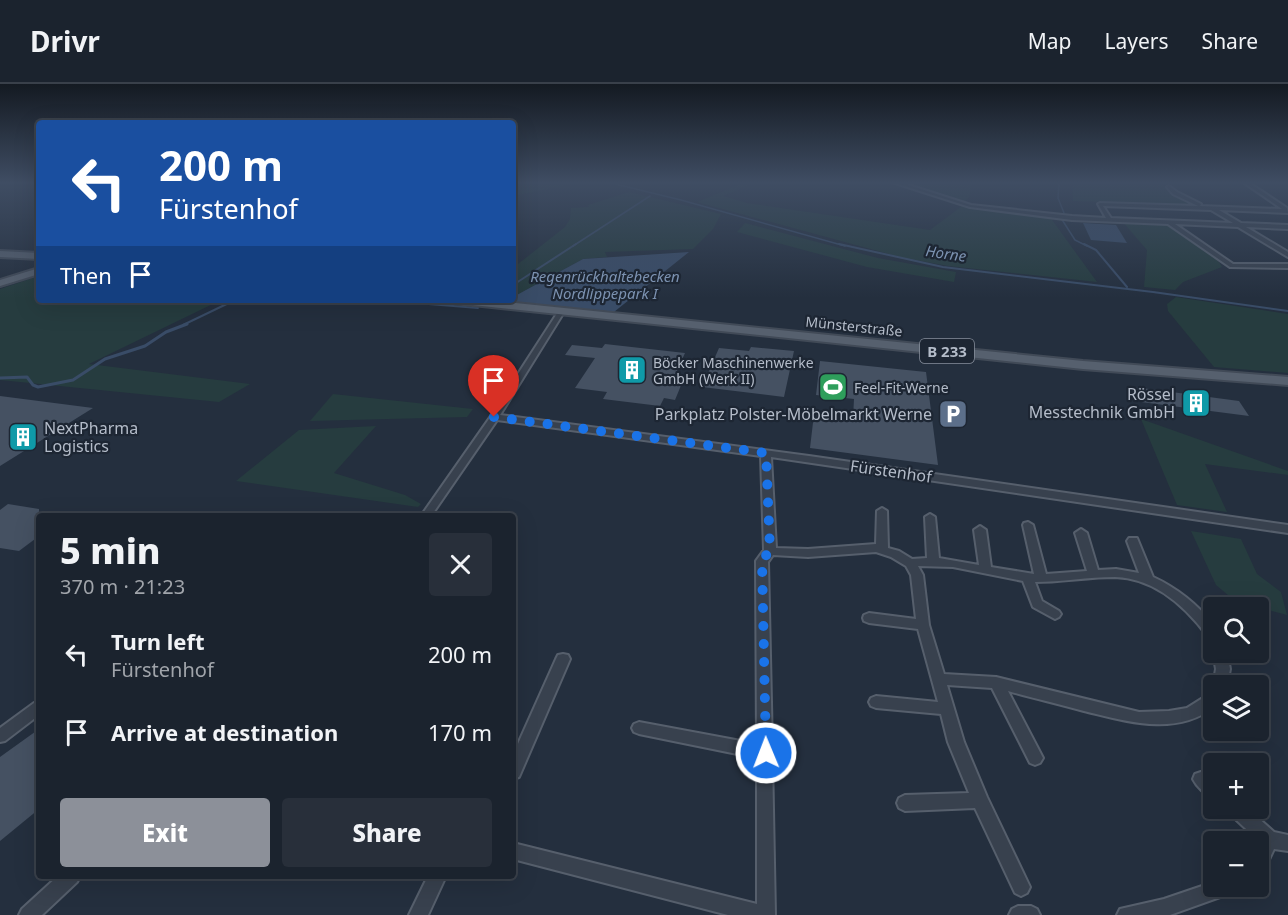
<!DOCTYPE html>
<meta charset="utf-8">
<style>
body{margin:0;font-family:"Noto Sans",sans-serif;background:#282f3a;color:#f1f3f6;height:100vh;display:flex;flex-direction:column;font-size:22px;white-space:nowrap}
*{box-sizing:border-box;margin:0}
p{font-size:20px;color:#a0a4aa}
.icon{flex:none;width:33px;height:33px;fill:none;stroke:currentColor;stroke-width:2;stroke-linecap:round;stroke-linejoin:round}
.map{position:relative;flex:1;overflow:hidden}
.sheet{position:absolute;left:36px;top:429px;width:480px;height:366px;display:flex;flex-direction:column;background:#1b232e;border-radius:6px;box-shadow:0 6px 24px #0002,0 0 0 2px #39404a}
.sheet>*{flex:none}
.top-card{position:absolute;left:36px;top:36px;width:480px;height:183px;border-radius:6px;box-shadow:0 6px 24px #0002,0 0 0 2px #39404a;background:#1a4fa0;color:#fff;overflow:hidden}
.fabs{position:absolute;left:1203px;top:513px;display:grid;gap:12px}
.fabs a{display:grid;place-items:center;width:66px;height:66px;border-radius:6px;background:#1b232e;box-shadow:0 6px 24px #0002,0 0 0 2px #39404a;font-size:30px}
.pin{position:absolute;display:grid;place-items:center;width:51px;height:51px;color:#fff;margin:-62px -26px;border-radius:50% 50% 50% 0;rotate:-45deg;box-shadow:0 0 6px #0007}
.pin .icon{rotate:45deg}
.me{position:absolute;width:66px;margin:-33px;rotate:359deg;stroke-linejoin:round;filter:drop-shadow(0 0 4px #0008)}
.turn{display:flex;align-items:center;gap:21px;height:126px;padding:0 24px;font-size:27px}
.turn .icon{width:78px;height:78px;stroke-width:2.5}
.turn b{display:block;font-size:42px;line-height:51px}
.then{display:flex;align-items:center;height:57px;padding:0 24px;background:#0003;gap:12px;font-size:22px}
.round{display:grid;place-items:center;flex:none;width:63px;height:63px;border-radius:6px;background:#282f3a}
.headline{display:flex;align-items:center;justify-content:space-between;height:102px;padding:0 24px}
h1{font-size:36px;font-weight:800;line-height:45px}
.primary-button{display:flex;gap:12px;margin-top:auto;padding:12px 24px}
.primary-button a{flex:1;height:69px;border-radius:6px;background:#8c9099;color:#fff;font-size:24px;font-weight:800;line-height:69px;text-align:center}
.primary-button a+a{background:#282f3a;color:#f1f3f6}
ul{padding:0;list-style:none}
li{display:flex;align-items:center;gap:18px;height:78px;padding:0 24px}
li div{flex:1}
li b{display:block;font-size:22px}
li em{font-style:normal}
header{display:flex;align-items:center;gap:36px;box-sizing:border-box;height:84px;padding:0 30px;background:#1b232e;border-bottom:2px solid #39404a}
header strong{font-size:28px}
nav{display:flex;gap:33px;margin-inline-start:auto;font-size:21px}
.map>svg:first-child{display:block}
.green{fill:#263c3f}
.water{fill:#394c67}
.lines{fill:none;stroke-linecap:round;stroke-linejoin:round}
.stream-far2{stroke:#394c67;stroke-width:1.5}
.stream-far1{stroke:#394c67;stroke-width:2}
.stream{stroke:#394c67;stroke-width:3}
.building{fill:#455162}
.minor-casing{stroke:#565f6c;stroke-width:4}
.primary-casing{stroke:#414a57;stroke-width:4}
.minor{fill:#38414e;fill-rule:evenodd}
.primary{fill:#56606e;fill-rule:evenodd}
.route{stroke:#1a73e8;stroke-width:10;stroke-dasharray:0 18}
.labels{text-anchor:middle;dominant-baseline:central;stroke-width:4.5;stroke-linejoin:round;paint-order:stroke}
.far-street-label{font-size:14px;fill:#b4bcc9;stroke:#1d2633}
.far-poi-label{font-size:14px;fill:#b4bcc9;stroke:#1d2633;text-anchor:start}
.far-water-label{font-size:15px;font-style:italic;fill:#7c92b1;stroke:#1d2633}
.shield{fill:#1d2633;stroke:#878f9c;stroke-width:1.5}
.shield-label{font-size:15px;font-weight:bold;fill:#b4bcc9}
.poi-label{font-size:16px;fill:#b4bcc9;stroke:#1d2633;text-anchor:end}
.street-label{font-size:16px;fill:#b4bcc9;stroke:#1d2633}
</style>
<header>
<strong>Drivr</strong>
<nav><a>Map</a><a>Layers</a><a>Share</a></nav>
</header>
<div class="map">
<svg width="1288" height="831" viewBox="0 0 1288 831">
<rect width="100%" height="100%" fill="#242f3e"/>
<g class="green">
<polygon points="513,98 582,98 513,112"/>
<polygon points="746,98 755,98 723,112 747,119 930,146 962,122 1050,133 1097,198 948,182 900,173 697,118"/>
<polygon points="900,98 972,98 972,99 969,113 965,118"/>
<polygon points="1072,98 1161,98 1170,109 1192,121 1073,117"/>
<polygon points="629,108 721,130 713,145 693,165 605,168 607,173 583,175 513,213 513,184 565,143 570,135 571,124 589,123 588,121"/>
<polygon points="1122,137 1170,140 1217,175 1222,183 1183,198 1175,206 1144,203 1147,166"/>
<polygon points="745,139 878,174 956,188 954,198 867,183 737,148"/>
<polygon points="39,192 39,216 221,216 89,280 250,300 219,318 0,296 0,205"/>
<polygon points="1176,213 1288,230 1288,289 1214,283 1168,227 1167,220"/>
<polygon points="333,310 473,325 467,333 310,337"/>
<polygon points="1141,335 1288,387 1288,391 1205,380 1227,428 1177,421"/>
<polygon points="376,342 334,389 405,411 421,420 418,423 236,397 299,346"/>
<polygon points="1191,447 1241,455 1257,490 1281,508 1287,531 1235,517 1216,501"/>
</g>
<g class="water">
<polygon points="1083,139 1116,141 1127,159 1091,156"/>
<polygon points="689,168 614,228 505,217 513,216 513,213 583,175"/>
</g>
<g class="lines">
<g class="stream-far2">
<polyline points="607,98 681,116 845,162"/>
<polyline points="1059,98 1058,114 1064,129 1062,132"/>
<polyline points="1061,134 1075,156 1087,162"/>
<polyline points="573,162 650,112"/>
</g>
<g class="stream-far1">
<polyline points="839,160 943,183 1153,208 1288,227"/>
<polyline points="1084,160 1096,166 1127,203"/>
<polyline points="513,201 576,160"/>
<polyline points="379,216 478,224"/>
<polyline points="183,241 235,216"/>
</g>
<polyline class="stream" points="0,294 27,293 33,301 38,303 73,296 105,275 145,262 166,248 187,240"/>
</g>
<g class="building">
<polygon points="605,260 685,269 672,298 682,299 675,316 664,314 660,322 603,315 607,308 575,304 595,274 565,271 572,261 602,264"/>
<polygon points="751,263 794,267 784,313 702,303 719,264 749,267"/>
<polygon points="820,277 926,288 938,381 810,364 814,330 853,334 854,315 816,311"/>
<polygon points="1134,303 1239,317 1249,332 1141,318"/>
<polygon points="0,312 93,324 0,382"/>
<polygon points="8,420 39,425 39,452 19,467 0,464 0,426"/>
<polygon points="39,645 39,725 0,757 0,673"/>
</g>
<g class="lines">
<g class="minor-casing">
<g id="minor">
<path d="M892 98H899L971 121 1072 132 1106 134 1098 120 1100 119 1198 122 1173 110 1167 103 1169 102 1177 108 1201 120 1200 122 1282 125 1243 98H1248L1287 124 1288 129 1219 126 1241 139 1288 141V145L1246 143 1288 168V173L1238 143 1175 140 1233 180H1288V184L1230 183 1168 140 1072 136 970 123ZM1103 122 1211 126 1233 139 1111 134Z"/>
<path d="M561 226 564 228 500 331 809 372 1288 441V449L771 373 776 464 808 465 876 460 877 427 882 424 887 427 888 464 899 467 912 475 927 474 925 433 930 430 935 433 939 474 979 481 974 446 980 442 986 446 991 483 1034 490 1023 441 1024 439 1028 438 1033 441 1046 490 1087 487 1075 449 1081 445 1087 449 1098 486 1116 485 1139 489 1127 457 1129 454H1137L1153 493C1177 504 1197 520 1214 541V556L1209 554C1187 524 1155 494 1115 493 1088 493 1062 498 1035 498L1042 517 1059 527 1061 530 1059 533 1055 535 1033 523 1023 497 953 483 918 482 923 491 929 541 944 590 996 593 1139 628 1169 627 1187 624 1214 607V623C1175 653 1126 637 1084 627 1059 620 1033 614 1008 607L1043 674 1040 679 1035 681 1030 679 992 604 947 601 964 658 987 713 1030 803 1027 809 1021 812 1015 809 975 724 905 727 899 724 897 719 899 714 905 711 969 709 948 658 941 630 876 624 871 622 869 618 871 614 876 612 938 618 918 545 869 539 864 537 863 534 864 531 869 529 916 535 911 491 906 482 891 473 876 468 808 473 773 471 768 478 772 665 774 669 772 673 775 831H728L513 775V759L757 820V674L639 650 634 648 632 644 634 640 639 638 757 660 756 477 764 466 761 372 497 336 431 432H421L489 335 558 228Z"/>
<polygon points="1213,568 1227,568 1230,585 1227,602 1213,602 1216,585"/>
<polygon points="563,570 568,571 570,575 519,693 513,695 513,671 556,575 558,571"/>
<polygon points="39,617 39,631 5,657 0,658 0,644 34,619"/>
<path d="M1201 688 1214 696V713C1205 710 1197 703 1193 695L1195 690Z"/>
<polygon points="1227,724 1247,724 1274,748 1288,751 1288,767 1274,765 1264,786 1258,788 1258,761 1260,758 1229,729"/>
<polygon points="58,792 80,792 77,798 42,831 19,831 22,825"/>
<polygon points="428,792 446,792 428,831 409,831"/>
<polygon points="1214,798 1214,802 1237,802 1234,808 1170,831 1117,831 1120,825 1164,815"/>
<polygon points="1018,822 1031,822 1037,825 1040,831 1009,831 1012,825"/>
</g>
</g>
<g class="primary-casing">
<g id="primary">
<polygon points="0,167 39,169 39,175 0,173"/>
<polygon points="39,184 39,190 0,202 0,196"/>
<polygon points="449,216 485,216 1083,277 1288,293 1288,301 1083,285 454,219"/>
</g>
</g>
<use href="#minor" class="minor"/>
<use href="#primary" class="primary"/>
</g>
<linearGradient id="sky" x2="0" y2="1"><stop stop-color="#141a22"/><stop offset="0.46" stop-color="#3f4d63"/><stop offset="1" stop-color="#3f4d63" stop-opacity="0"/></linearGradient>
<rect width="1288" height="214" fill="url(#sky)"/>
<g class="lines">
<polyline class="route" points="494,333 766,369 770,466 762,477 766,669"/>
</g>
<defs>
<g id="building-square" transform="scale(1.5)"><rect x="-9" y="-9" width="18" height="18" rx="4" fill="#0f9aa8" stroke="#1d2633"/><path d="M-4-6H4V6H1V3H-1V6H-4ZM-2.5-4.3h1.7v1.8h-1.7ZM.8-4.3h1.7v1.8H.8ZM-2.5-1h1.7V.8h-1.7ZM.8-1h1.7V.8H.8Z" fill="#fff"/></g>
<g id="stadium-square" transform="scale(1.5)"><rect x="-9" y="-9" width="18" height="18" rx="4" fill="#2e9e5b" stroke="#1d2633"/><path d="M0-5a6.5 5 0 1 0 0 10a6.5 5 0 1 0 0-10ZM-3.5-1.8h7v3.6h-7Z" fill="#fff"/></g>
<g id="parking-square" transform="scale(1.5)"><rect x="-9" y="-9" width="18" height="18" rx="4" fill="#5c6f8a" stroke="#1d2633"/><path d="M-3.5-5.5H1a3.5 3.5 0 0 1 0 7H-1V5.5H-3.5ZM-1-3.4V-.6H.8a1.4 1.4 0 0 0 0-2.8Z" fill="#fff"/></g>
</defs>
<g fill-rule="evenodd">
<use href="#building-square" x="632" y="286"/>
<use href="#stadium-square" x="833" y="303"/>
<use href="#building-square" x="1196" y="319"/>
<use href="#parking-square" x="953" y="330"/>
<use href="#building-square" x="23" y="353"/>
</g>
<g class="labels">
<g class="far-street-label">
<text transform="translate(854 242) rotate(6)">Münsterstraße</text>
</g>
<g class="far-poi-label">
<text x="653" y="278">Böcker Maschinenwerke<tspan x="653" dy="16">GmbH (Werk II)</tspan></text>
<text x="854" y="303">Feel-Fit-Werne</text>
</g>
<g class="far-water-label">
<text transform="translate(946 169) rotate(8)">Horne</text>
<text x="605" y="192">Regenrückhaltebecken<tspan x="605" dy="17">Nordlippepark I</tspan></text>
</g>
<rect class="shield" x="920" y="255" width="54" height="24" rx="4.5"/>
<g class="shield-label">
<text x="947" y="267">B 233</text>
</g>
<g class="poi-label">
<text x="1175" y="310">Rössel<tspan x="1175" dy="18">Messtechnik GmbH</tspan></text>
<text x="932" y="330">Parkplatz Polster-Möbelmarkt Werne</text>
<text x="44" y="344" text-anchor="start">NextPharma<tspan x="44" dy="18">Logistics</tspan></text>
</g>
<g class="street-label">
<text transform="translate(891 387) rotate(8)">Fürstenhof</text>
</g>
</g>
</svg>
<div class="fabs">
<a><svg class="icon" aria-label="search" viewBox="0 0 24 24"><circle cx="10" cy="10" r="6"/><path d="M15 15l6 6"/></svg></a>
<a><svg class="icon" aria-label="layers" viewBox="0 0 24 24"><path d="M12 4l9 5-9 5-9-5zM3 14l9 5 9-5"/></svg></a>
<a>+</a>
<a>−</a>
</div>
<div class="pin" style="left:494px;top:333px;background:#d93025"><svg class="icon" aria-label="arrive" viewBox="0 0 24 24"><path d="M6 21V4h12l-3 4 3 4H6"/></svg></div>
<svg class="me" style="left:766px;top:669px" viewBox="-20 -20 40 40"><circle r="17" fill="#1a73e8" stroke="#fff" stroke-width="3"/><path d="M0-11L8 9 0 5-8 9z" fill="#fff"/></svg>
<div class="top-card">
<div class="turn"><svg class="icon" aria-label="left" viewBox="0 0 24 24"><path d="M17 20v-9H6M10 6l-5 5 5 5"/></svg><div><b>200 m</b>Fürstenhof</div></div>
<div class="then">Then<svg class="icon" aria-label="arrive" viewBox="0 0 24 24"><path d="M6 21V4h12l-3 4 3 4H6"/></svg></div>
</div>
<section class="sheet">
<div class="headline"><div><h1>5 min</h1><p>370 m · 21:23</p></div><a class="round"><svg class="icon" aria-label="close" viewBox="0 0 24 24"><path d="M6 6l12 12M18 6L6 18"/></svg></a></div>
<ul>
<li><svg class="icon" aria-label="left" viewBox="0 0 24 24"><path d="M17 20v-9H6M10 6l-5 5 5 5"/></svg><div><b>Turn left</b><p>Fürstenhof</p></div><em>200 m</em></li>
<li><svg class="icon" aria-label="arrive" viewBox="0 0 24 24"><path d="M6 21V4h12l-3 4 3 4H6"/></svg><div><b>Arrive at destination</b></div><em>170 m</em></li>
</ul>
<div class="primary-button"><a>Exit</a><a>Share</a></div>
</section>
</div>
